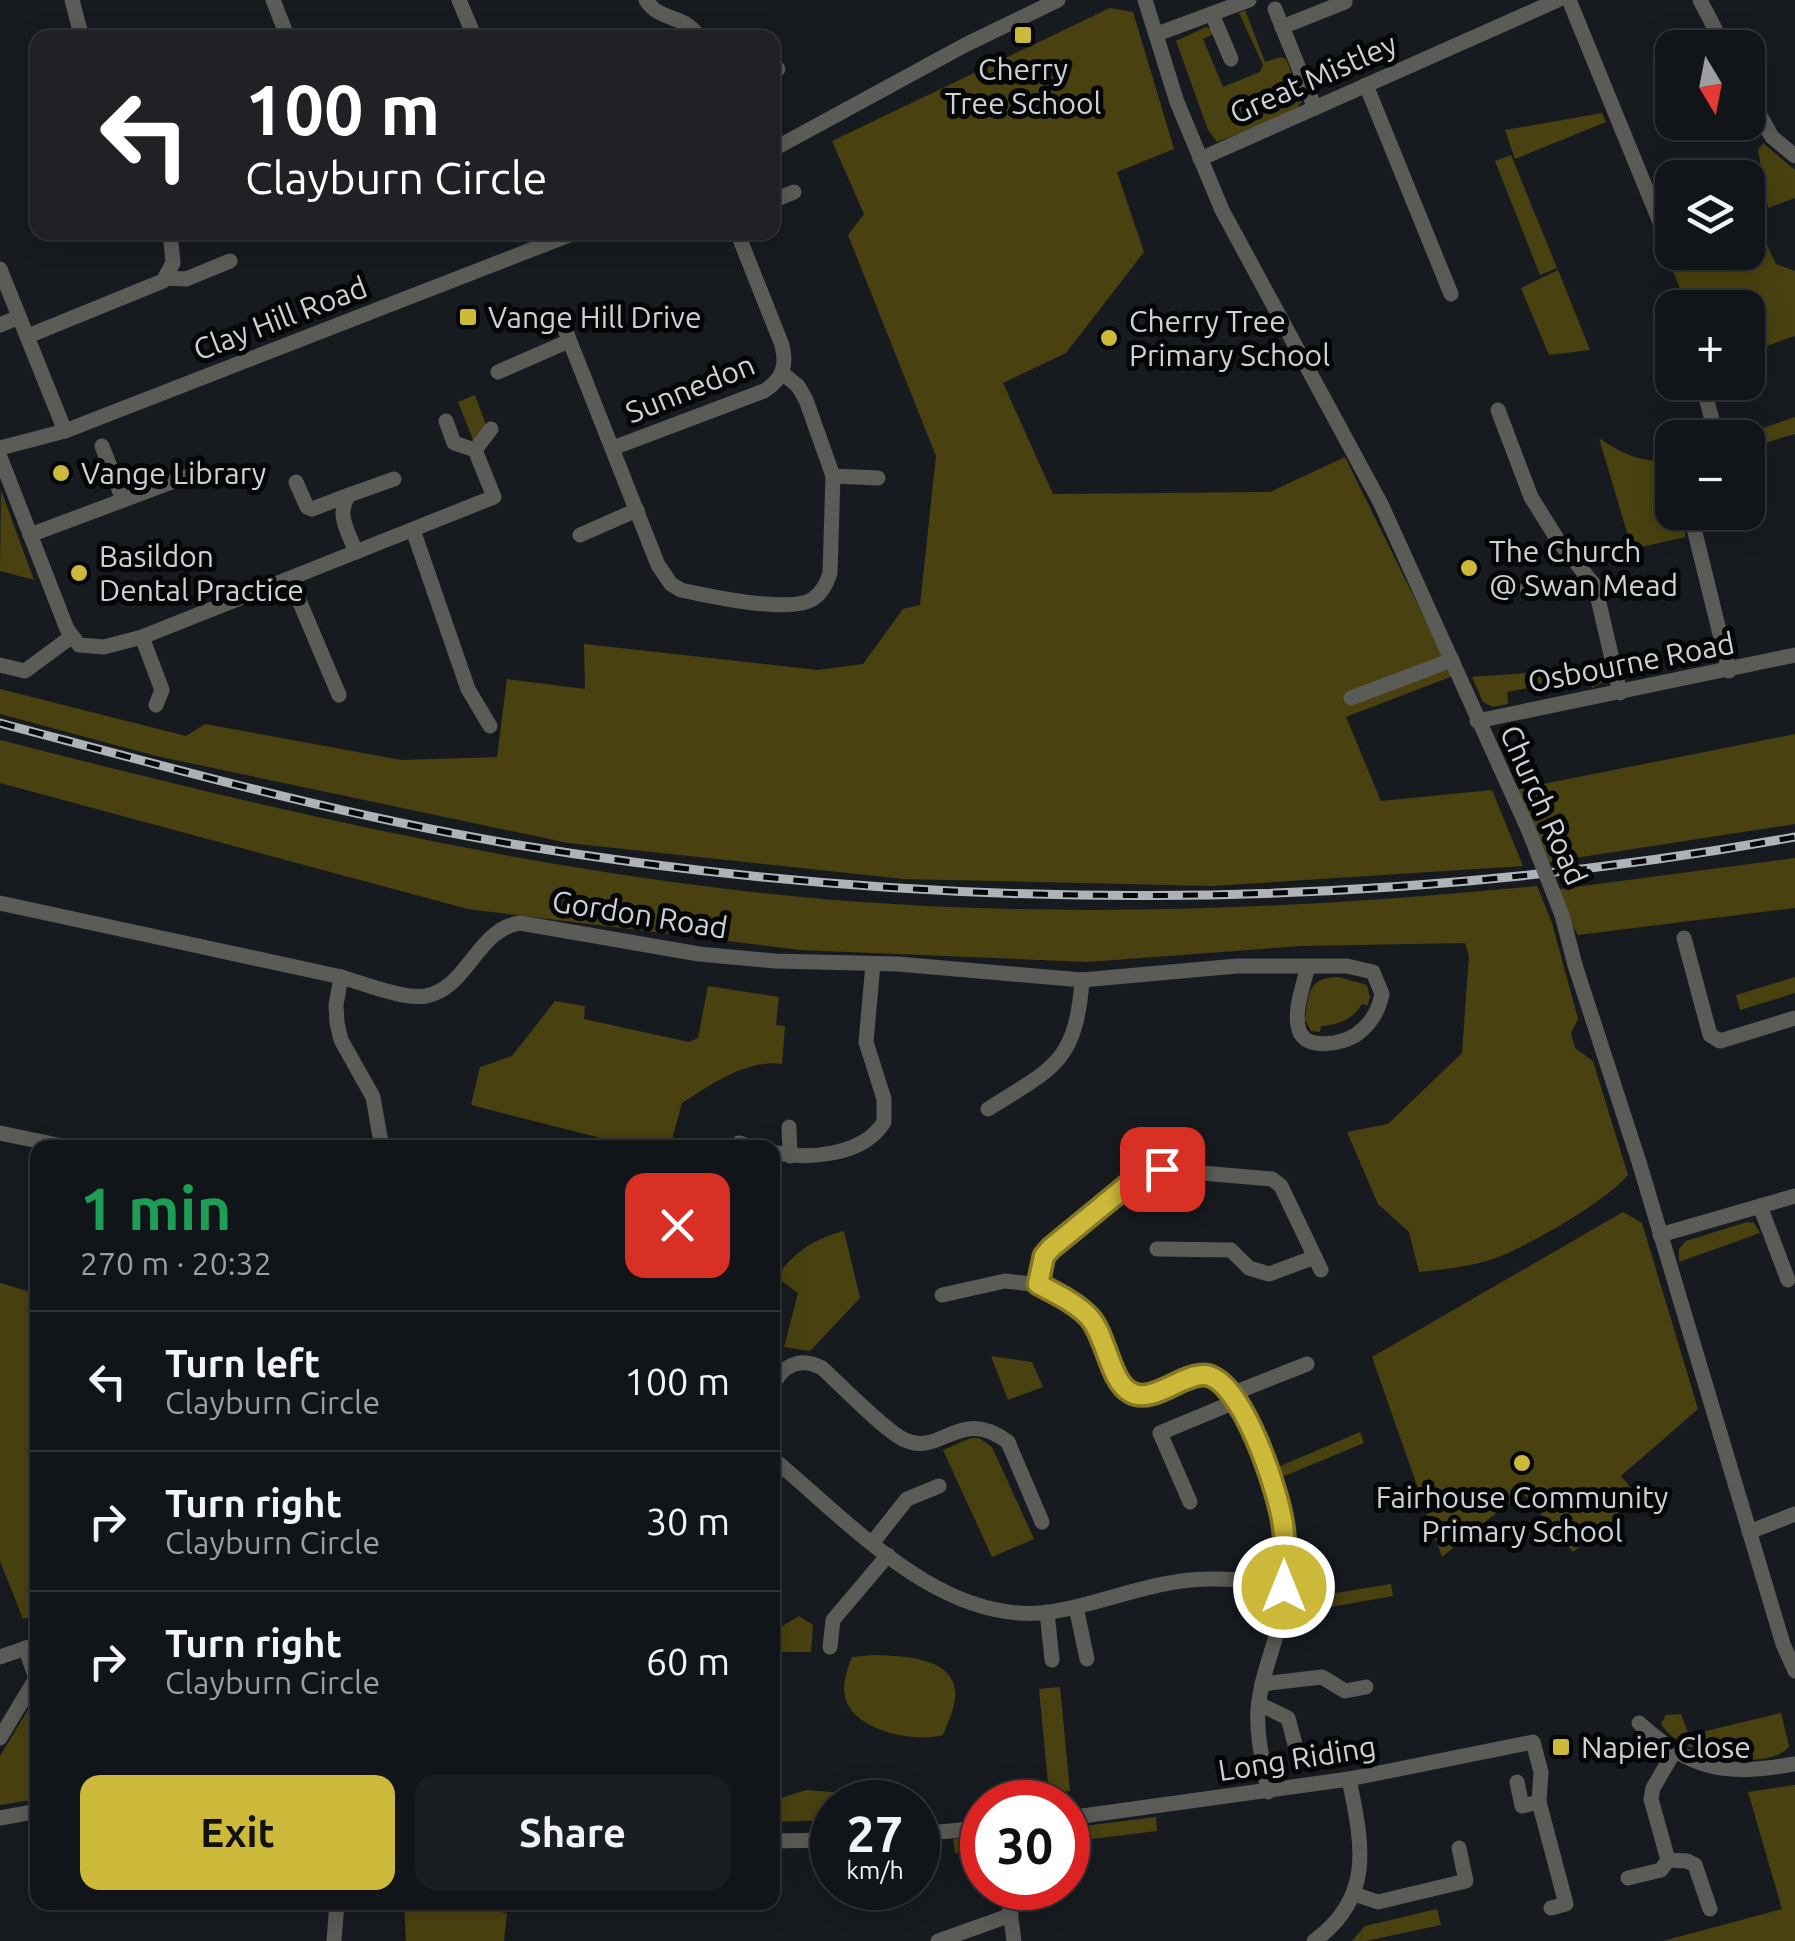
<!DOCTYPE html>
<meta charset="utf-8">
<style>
body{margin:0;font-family:Ubuntu,sans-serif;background:#1a1d21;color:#f1f3f6;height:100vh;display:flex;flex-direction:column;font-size:38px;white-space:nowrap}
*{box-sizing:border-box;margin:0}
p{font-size:32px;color:#9c9ea2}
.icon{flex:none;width:55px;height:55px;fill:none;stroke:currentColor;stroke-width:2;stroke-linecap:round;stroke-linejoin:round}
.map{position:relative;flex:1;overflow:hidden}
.sheet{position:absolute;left:30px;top:1140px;width:750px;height:770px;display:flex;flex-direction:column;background:#111418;border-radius:20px;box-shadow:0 5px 25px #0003,0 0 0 2px #303337}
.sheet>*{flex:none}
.hud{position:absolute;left:30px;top:30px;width:750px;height:210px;border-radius:20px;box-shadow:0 5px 25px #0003,0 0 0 2px #303337;background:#202124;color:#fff;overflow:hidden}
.needle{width:65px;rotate:170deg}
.fabs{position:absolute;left:1655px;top:30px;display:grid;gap:20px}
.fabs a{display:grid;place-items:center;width:110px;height:110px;border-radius:20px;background:#111418;box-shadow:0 5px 25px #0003,0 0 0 2px #303337;font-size:50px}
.speed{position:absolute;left:810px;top:1780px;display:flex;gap:20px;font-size:50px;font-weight:700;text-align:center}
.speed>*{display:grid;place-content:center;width:130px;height:130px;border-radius:50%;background:#111418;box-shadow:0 5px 25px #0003,0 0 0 2px #303337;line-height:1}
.speed small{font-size:25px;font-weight:400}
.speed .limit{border:15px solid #d22;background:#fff;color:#111}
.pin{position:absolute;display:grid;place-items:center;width:85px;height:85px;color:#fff;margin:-42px;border-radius:20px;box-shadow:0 5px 15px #0006}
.me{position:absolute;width:110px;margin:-55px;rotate:0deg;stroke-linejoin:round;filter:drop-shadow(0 0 8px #0008)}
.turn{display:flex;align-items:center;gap:35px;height:210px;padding:0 50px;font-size:45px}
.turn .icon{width:130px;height:130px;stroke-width:2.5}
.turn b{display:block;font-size:70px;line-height:85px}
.round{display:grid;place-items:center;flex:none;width:105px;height:105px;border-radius:20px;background:#1a1d21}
.overview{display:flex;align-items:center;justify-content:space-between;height:170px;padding:0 50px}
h1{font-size:60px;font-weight:700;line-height:75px;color:#1e9e55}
.button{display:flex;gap:20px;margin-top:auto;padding:20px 50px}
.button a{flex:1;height:115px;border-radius:20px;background:#ccb939;color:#111;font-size:40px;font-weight:700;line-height:115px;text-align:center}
.button a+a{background:#1a1d21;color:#f1f3f6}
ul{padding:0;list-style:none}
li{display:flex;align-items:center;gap:30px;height:140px;padding:0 50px;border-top:2px solid #303337}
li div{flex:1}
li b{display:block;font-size:38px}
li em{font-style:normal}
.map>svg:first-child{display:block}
.green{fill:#494210}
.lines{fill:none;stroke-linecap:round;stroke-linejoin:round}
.minor{stroke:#5b5b57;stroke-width:15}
.rail-casing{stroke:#afb2b6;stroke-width:9}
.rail{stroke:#050608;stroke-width:5;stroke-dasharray:15;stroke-linecap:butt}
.minor-bridge{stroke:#5b5b57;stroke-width:15}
.route-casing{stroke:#857825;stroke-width:25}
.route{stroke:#ccb939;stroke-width:18}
.poi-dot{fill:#ccb939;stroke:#050608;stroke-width:4}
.labels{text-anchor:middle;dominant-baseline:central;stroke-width:10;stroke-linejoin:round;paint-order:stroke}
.poi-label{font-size:30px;fill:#cfd2d5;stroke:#050608;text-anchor:start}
.street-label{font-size:30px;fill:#cfd2d5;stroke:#050608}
</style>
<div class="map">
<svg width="1795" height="1941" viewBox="0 0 1795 1941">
<rect width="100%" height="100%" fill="#171b20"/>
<g class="green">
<polygon points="1110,8 1133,12 1174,149 1117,172 1144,252 1066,353 1003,383 1053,494 1270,492 1345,457 1453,676 1346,717 1381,801 1492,790 1523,866 1212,886 903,879 568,843 156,756 0,714 0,689 186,736 205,724 401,760 497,757 507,679 585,689 584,644 817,670 863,664 903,609 920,605 936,456 848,235 864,214 832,141"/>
<polygon points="1245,10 1265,62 1281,57 1286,59 1302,101 1295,112 1217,142 1208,130 1176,41 1206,27 1212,30 1213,34 1203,39 1223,87 1260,72 1263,65 1239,13"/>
<polygon points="1602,113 1606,122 1515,159 1505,130"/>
<polygon points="1763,143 1795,170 1795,198 1768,208 1758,150"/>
<polygon points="1511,155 1557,268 1540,275 1495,161"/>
<polygon points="1756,222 1776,264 1795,271 1795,336 1760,348 1748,316 1748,308 1744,307 1738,293 1707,292 1683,296 1667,256 1675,252 1748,252 1748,225"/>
<polygon points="1558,270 1590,350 1549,355 1521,288"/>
<polygon points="475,395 486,425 474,442 458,402"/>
<polygon points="1795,417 1795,434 1748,448 1748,438 1737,437"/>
<path d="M1599 438C1622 454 1643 464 1672 460V512L1679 513 1686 537 1632 549Z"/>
<polygon points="1,490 34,580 0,571"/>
<polygon points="1604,667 1605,681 1592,688 1589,677 1507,692 1508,704 1493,707 1483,702 1472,677"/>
<polygon points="1795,734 1795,824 1549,862 1518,789"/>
<path d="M0 740C235 800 470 857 711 887 984 922 1263 913 1537 886L1552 923 1578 1019 1571 1033 1575 1048 1593 1061 1628 1175C1605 1202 1530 1245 1496 1258 1471 1267 1445 1269 1419 1272L1409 1232 1378 1204 1347 1132 1388 1124 1462 1053 1469 956 1465 943 1301 946 1087 962 800 950 468 909 0 783Z"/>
<polygon points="1795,858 1795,908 1578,935 1552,890"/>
<path d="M1339 977 1367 985 1370 997 1368 1005 1362 1004C1353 1019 1339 1025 1321 1026L1320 1032 1311 1031 1305 1020C1309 992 1308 978 1339 977Z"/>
<polygon points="1795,977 1795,993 1740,1010 1736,995"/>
<path d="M708 986 779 997 776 1025 785 1026 782 1064C746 1059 710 1085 682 1103L670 1147H636L471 1105 480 1067 512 1056 555 1001 585 1006 584 1019 689 1042 698 1038Z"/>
<polygon points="1623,1212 1642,1223 1698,1409 1621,1476 1640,1499 1573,1552 1522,1492 1442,1557 1372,1357"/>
<polygon points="1747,1222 1754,1223 1760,1233 1679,1262 1679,1249 1686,1241"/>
<path d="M844 1231 860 1298 810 1351 784 1347 798 1293 776 1277C795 1252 813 1239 844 1231Z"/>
<polygon points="0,1283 37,1294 38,1614 23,1619 0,1561"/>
<polygon points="991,1356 1032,1362 1043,1387 1008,1400"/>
<polygon points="1360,1432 1364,1443 1282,1477 1278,1467"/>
<polygon points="971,1438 979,1438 992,1447 1034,1539 992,1557 943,1450"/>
<polygon points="1391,1584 1393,1596 1296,1613 1299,1599"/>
<polygon points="1248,1591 1270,1596 1267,1626"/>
<polygon points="799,1616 813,1625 811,1652 773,1652 773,1632"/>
<path d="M874 1655C899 1656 951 1656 955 1690 957 1704 948 1722 943 1735 915 1743 853 1731 845 1697 842 1684 847 1669 852 1657Z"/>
<polygon points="1060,1687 1070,1791 1049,1793 1039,1689"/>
<polygon points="37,1695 37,1799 0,1805 0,1756"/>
<path d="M1781 1713 1789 1746C1770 1775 1673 1753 1661 1723L1666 1715 1681 1714 1689 1735Z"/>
<polygon points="1795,1785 1795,1941 1663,1941 1782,1909 1748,1792"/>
<polygon points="806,1790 843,1793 859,1802 832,1802 832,1820 773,1822 774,1800"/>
<polygon points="1156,1817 1157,1831 1068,1842 1068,1828"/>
<polygon points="982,1836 982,1850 955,1853 953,1839"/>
<polygon points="404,1903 443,1903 507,1913 504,1941 406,1941"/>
<polygon points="1437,1909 1441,1925 1366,1941 1352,1941 1365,1926"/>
</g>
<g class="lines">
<g class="minor">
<polyline points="72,0 82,38"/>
<polyline points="273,0 288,38"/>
<polyline points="459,0 475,38"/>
<path d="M646 0C659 22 687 14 699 38"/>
<polyline points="1145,0 1177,102 1222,210 1381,504 1528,829"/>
<polyline points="1569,0 1668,242"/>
<polyline points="1700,0 1725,48"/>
<polyline points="1275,9 1315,108"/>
<polyline points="1212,14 1231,59"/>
<polyline points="1282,27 1345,2"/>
<polyline points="1157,34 1249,0"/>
<polyline points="567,37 567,38"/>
<polyline points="772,71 778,69"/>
<polyline points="1366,85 1451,294"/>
<polyline points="1748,94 1772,137 1795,156"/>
<polyline points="772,150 965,45 1058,0"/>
<polyline points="1200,159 1558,0"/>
<polyline points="772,201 794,192"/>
<polyline points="0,269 65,431"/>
<polyline points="165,278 186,279 230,261"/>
<path d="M561 319 658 565 671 584 681 590C709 596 789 614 813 599 822 593 827 583 830 573L833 476 806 400 798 386 782 373"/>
<polyline points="0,325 19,317"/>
<polyline points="28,336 163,281 173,263 170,232"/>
<polyline points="498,372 569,341"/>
<polyline points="1704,390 1717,438"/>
<polyline points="1498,410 1531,497 1559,542 1595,586 1620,693"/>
<polyline points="102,446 123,500"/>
<polyline points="0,448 65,431 577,232"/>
<path d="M613 448 764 391C783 379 787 366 782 345L737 232"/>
<polyline points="475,450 491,429"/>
<polyline points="0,457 67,629 79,645 104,647 142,637 494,497 475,450 454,443 446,421"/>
<polyline points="833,476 878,478"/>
<polyline points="296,482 307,507 312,509 349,495"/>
<polyline points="1690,512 1729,671"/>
<polyline points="413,530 468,689 490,726"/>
<polyline points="30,535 185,477"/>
<polyline points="580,535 637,510"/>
<path d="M356 552C349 533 335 514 349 495L394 479"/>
<polyline points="290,579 339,695"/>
<polyline points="1527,588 1592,582"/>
<polyline points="142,637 162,690 156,705"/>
<polyline points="0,665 25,671 71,637"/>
<polyline points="1351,698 1452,660"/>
<polyline points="1477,721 1795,655"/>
<path d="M0 903C112 928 225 951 337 976 361 982 403 1000 426 996 468 988 477 929 520 923L699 954 775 961 898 964 1082 980 1237 966H1347L1373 972 1382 994C1379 1010 1370 1025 1357 1034 1344 1044 1305 1051 1299 1030 1293 1012 1304 983 1308 966"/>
<polyline points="1684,938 1710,1035 1720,1041 1795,1018"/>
<polyline points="1575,965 1639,1162 1783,1644 1795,1671"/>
<polyline points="341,977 336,1005 337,1023 341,1040 373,1097 382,1148"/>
<path d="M988 1109C1053 1068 1076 1063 1082 980"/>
<polyline points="789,1127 790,1156"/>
<polyline points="0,1133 72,1148"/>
<polyline points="739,1143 755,1148"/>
<path d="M772 1152C808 1160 863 1156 884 1122V1099L866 1042 873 964"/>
<polyline points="1760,1206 1788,1280"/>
<polyline points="1660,1235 1795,1196"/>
<polyline points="1157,1249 1231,1250 1249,1268 1269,1274 1315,1257"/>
<polyline points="1039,1285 1045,1257 1051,1248 1140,1175 1155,1169 1272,1179 1281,1186 1321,1270"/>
<path d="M942 1295 1005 1281 1039 1285 1049 1289 1091 1319 1121 1385 1130 1393 1142 1396 1201 1375C1244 1380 1276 1484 1283 1522 1288 1549 1288 1586 1282 1613 1275 1646 1261 1675 1258 1709 1256 1736 1264 1766 1268 1792"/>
<path d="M772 1388C781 1366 799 1356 822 1368 840 1384 886 1432 905 1440 941 1457 960 1405 1008 1442L1042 1522"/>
<polyline points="1231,1394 1307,1364"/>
<path d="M772 1458C849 1521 941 1627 1050 1612 1091 1606 1129 1590 1169 1583 1204 1576 1240 1580 1275 1582L1284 1587"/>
<polyline points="1190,1502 1160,1433 1237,1401"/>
<polyline points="1749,1532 1795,1514"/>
<polyline points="873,1542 907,1499 939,1486"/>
<polyline points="1076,1607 1087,1659"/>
<polyline points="1047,1612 1052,1660"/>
<polyline points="830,1647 833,1620 888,1555"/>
<polyline points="0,1657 38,1644"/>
<polyline points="1262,1684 1322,1677 1345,1691 1366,1687"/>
<polyline points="1259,1704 1288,1718 1297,1752"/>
<path d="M1639 1723C1692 1771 1726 1776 1795 1764"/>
<polyline points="0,1738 36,1678 25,1648"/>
<polyline points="1674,1752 1653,1788 1651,1799 1668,1860 1687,1861 1695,1865 1710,1909"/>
<polyline points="1517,1782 1522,1806 1539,1802"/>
<polyline points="0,1818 38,1811"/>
<polyline points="1068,1818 1349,1779 1533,1742 1541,1772 1539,1802 1566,1904 1551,1908"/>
<polyline points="918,1834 982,1828"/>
<polyline points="772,1841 832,1840"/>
<polyline points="1628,1878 1661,1870 1668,1860"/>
<polyline points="1007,1888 1014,1941"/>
<polyline points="1354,1894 1378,1902 1466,1881 1459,1848"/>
<polyline points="334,1941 337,1902"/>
<polyline points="938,1941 1011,1915"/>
<path d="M1314 1941C1375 1897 1362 1843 1349 1779"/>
</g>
<g class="rail-casing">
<path id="rail" d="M0 723C167 767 335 814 506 843 932 914 1370 914 1795 837"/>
</g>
<use href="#rail" class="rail"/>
<polyline class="minor-bridge" points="1528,829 1562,915 1575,965"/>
</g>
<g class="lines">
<g class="route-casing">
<path id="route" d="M1162 1169 1140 1175 1051 1248 1044 1256 1038 1284C1055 1293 1078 1304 1090 1318 1106 1336 1110 1381 1130 1392 1151 1405 1181 1375 1203 1375 1241 1374 1279 1494 1283 1525 1286 1546 1285 1566 1284 1587"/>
</g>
<use href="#route" class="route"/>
</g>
<g class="poi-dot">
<rect x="1013" y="25" width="20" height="20" rx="5"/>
<rect x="458" y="307" width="20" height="20" rx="5"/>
<circle cx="1109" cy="338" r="10"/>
<circle cx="61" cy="473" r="10"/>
<circle cx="1469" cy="568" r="10"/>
<circle cx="79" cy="573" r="10"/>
<circle cx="1522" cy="1463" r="10"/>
<rect x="1551" y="1737" width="20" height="20" rx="5"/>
</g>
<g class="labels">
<g class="poi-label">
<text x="1023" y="69" text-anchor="middle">Cherry<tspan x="1023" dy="34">Tree School</tspan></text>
<text x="488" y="317">Vange Hill Drive</text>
<text x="1129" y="321">Cherry Tree<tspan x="1129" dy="34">Primary School</tspan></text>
<text x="81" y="473">Vange Library</text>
<text x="1489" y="551">The Church<tspan x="1489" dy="34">@ Swan Mead</tspan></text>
<text x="99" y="556">Basildon<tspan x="99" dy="34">Dental Practice</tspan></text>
<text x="1522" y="1497" text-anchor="middle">Fairhouse Community<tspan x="1522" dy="34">Primary School</tspan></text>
<text x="1581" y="1747">Napier Close</text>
</g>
<g class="street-label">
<text transform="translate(1313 78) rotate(-24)">Great Mistley</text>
<text transform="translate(280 318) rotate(-21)">Clay Hill Road</text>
<text transform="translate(690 388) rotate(-22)">Sunnedon</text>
<text transform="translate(1631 662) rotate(-11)">Osbourne Road</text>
<text transform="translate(1544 805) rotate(66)">Church Road</text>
<text transform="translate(640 914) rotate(9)">Gordon Road</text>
<text transform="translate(1297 1758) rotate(-9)">Long Riding</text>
</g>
</g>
</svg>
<div class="fabs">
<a><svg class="needle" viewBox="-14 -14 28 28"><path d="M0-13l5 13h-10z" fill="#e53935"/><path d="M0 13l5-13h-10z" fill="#9c9ea2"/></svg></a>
<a><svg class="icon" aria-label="layers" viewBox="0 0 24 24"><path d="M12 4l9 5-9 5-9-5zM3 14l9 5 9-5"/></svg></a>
<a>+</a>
<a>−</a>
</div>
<div class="speed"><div>27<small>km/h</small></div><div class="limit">30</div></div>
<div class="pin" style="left:1162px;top:1169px;background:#d93025"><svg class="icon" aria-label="arrive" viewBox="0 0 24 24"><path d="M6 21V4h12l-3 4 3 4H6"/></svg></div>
<svg class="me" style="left:1284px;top:1587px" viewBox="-20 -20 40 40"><circle r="17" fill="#ccb939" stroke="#fff" stroke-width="3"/><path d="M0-11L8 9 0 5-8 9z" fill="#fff"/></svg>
<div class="hud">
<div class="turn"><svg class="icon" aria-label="left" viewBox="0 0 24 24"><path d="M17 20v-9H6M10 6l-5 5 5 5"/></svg><div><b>100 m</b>Clayburn Circle</div></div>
</div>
<section class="sheet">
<div class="overview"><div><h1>1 min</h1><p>270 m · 20:32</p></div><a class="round" style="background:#d93025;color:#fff"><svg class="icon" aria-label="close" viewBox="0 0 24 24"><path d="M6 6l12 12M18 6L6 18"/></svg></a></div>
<ul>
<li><svg class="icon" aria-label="left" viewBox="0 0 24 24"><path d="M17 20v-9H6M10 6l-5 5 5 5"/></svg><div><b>Turn left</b><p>Clayburn Circle</p></div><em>100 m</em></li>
<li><svg class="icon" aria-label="right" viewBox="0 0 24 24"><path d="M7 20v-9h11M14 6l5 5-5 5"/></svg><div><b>Turn right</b><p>Clayburn Circle</p></div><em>30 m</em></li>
<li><svg class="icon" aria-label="right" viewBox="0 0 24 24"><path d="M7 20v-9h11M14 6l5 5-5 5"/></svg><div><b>Turn right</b><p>Clayburn Circle</p></div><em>60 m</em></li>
</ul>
<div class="button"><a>Exit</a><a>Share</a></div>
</section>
</div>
